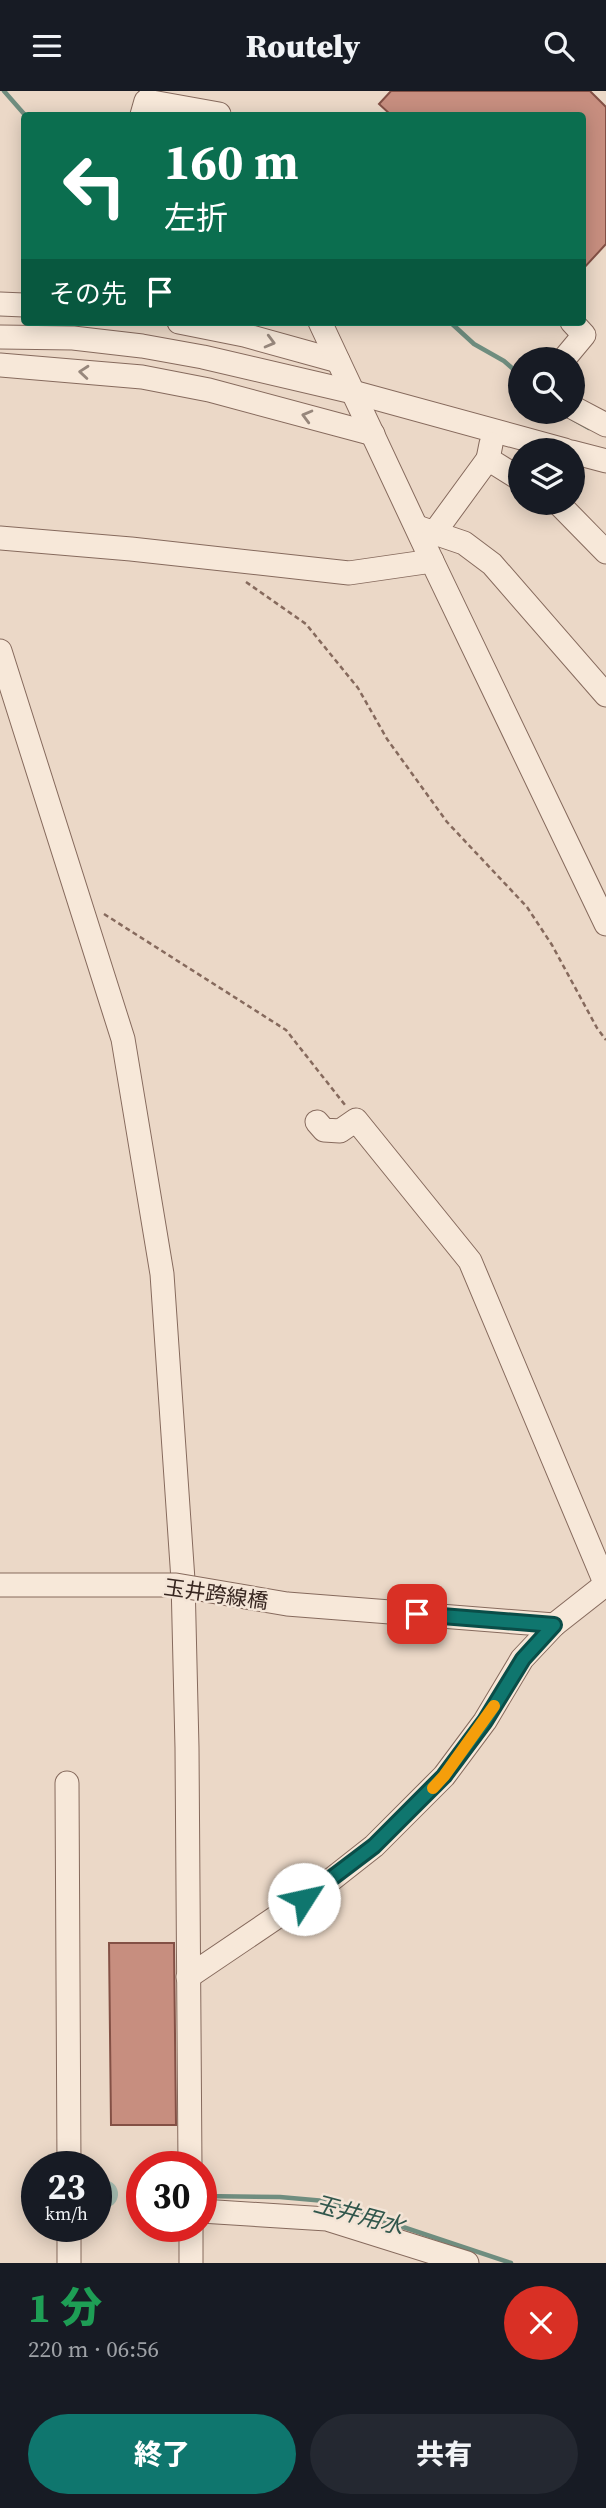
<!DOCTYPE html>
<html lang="ja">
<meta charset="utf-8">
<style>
body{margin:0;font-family:"Source Serif 4","Noto Sans JP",serif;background:#242831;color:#f1f3f6;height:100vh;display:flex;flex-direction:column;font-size:26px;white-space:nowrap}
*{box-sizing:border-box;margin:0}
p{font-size:23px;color:#9ea1a6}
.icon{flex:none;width:38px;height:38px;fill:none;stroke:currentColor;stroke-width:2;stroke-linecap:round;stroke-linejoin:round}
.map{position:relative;height:2172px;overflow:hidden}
.sheet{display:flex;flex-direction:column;background:#171b24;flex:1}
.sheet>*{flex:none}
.guide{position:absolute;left:21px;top:21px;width:565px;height:214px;border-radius:7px;box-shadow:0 4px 18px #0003;background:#0b6e4f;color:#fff;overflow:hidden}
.tools{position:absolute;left:508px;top:256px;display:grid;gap:14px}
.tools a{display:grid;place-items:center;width:77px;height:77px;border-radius:50%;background:#171b24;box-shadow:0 4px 18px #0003;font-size:35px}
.speed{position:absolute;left:21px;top:2060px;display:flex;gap:14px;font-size:35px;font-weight:700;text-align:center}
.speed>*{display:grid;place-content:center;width:91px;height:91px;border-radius:50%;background:#171b24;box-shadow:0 4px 18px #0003;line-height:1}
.speed small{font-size:18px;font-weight:400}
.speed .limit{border:10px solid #d22;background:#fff;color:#111}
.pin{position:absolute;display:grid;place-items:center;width:60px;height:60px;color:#fff;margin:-30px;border-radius:14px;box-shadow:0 4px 10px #0006}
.me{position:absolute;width:77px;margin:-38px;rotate:55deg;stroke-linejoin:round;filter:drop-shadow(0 0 5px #0008)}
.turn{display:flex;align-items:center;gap:24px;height:147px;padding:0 28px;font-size:32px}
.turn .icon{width:91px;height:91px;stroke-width:2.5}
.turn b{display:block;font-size:49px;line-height:60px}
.then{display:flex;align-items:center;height:66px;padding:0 28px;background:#0003;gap:14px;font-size:26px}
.round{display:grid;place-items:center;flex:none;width:74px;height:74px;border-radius:37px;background:#242831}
.headline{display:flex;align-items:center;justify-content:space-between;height:119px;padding:0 28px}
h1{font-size:42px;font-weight:800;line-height:52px;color:#1e9e55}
.button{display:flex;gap:14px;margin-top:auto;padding:14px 28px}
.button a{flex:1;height:80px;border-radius:42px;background:#0f766e;color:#fff;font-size:28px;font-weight:800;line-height:80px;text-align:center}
.button a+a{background:#242831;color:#f1f3f6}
header{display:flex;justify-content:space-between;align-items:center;height:91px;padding:0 28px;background:#171b24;font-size:32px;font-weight:800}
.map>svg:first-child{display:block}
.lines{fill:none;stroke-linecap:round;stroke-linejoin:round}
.stream{stroke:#6f8d7f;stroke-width:4.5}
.river{stroke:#a8bfb3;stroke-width:28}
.building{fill:#c78e7f;stroke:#835045;stroke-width:2}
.minor-casing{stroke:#866a5d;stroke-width:25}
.path{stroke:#866a5d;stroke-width:2.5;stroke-dasharray:5 3.5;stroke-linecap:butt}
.minor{stroke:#f7e8d9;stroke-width:23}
.minor-bridge-casing{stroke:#866a5d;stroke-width:25;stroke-linecap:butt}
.minor-bridge{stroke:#f7e8d9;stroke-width:23}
.oneway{stroke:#97877c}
.route-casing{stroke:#0a4d48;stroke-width:18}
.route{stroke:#0f766e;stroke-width:12}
.slow{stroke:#f59e0b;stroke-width:12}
.labels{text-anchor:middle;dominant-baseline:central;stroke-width:5;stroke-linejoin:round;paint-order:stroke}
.street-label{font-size:21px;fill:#372620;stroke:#f3e4d6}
.water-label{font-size:23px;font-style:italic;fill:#30564b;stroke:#f3e4d6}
</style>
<header><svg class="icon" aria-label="menu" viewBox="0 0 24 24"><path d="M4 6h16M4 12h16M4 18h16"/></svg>Routely<svg class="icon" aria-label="search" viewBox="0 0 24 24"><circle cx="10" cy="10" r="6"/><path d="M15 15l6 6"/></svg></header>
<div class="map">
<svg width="606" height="2172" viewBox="0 0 606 2172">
<rect width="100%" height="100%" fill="#ebd8c7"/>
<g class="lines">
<g class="stream">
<polyline points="4,0 25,24"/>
<polyline points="450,231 474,253 504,270 520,284"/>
<polyline points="559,320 589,337"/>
<polyline points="201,2105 280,2106 325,2110 511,2172"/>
</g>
<polyline class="river" points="96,2101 104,2103"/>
</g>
<g class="building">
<polygon points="391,0 590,0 606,16 606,153 583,178 583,24 391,24 379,13"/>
<polygon points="109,1852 174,1852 176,2034 111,2034"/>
</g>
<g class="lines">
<g class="minor-casing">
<g id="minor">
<polyline points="142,24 146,10 219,23"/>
<polyline points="0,213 24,214"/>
<polyline points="179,231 244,244 338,270"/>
<polyline points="320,231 432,470 606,833"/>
<polyline points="0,246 73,247 142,255 203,266 353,301 565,359"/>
<polyline points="564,268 584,244 572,231"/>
<polyline points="0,274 142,286 209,299 373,343"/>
<polyline points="572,316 606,334"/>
<polyline points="491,353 488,368 520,388"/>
<polyline points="572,361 606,370"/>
<polyline points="557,411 606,461"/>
<polyline points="417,436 464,452 492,473 606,604"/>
<polyline points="434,442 488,368"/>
<polyline points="0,447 131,458 349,482 432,470"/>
<polyline points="0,560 123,948 162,1183 183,1489 187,1657 190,2076"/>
<polyline points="317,1031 324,1039 340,1040 356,1029 470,1170 606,1494"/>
<polyline points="390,1521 554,1534"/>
<polyline points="67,1692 69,2076"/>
<polyline points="188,1886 327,1792 374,1755 444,1685 485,1630 522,1568 554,1534 606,1493"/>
<polyline points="201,2120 327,2128 467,2172"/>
<polyline points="69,2135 69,2172"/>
<polyline points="191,2135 191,2172"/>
</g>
</g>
<g class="path">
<polyline points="246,491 306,533 358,597 387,648 447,731 527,816 552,854 597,937 606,949"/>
<polyline points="104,823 286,939 345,1014"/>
</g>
<use href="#minor" class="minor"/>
<g class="minor-bridge-casing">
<polyline id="minor-bridge" points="0,1494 176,1494 287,1513 390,1521"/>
</g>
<use href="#minor-bridge" class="minor-bridge"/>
</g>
<defs><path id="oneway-chevron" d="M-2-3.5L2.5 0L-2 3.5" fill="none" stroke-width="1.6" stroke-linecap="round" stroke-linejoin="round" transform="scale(1.75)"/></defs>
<g class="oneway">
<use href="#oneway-chevron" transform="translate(270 251) rotate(15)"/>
<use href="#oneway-chevron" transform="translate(84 281) rotate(-175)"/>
<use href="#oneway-chevron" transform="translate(307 325) rotate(-165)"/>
</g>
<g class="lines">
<g class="route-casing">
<polyline id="route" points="304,1808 374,1755 444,1685 485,1630 523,1568 554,1534 417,1523"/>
</g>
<use href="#route" class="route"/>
<polyline class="slow" points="433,1697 444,1685 494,1615"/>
</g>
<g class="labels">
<g class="street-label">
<text transform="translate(216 1503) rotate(8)">玉井跨線橋</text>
</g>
<g class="water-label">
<text transform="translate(359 2124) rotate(15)">玉井用水</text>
</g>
</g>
</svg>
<div class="tools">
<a><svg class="icon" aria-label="search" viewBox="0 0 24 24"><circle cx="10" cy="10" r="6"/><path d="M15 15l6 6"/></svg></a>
<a><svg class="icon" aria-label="layers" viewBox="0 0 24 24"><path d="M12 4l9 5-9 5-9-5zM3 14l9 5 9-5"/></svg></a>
</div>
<div class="speed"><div>23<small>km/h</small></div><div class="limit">30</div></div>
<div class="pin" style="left:417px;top:1523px;background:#d93025"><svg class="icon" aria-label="arrive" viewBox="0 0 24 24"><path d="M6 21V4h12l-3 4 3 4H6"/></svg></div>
<svg class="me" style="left:304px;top:1808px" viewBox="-20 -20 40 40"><circle r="19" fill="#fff"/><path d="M0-13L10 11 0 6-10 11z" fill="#0f766e"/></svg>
<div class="guide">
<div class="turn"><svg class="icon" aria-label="left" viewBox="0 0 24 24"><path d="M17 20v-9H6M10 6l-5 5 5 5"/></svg><div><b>160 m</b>左折</div></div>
<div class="then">その先<svg class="icon" aria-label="arrive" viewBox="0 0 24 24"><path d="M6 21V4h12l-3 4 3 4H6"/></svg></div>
</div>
</div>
<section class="sheet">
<div class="headline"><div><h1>1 分</h1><p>220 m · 06:56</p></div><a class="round" style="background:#d93025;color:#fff"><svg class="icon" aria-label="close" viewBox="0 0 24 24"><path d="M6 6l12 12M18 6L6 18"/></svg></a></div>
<div class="button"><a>終了</a><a>共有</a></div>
</section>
